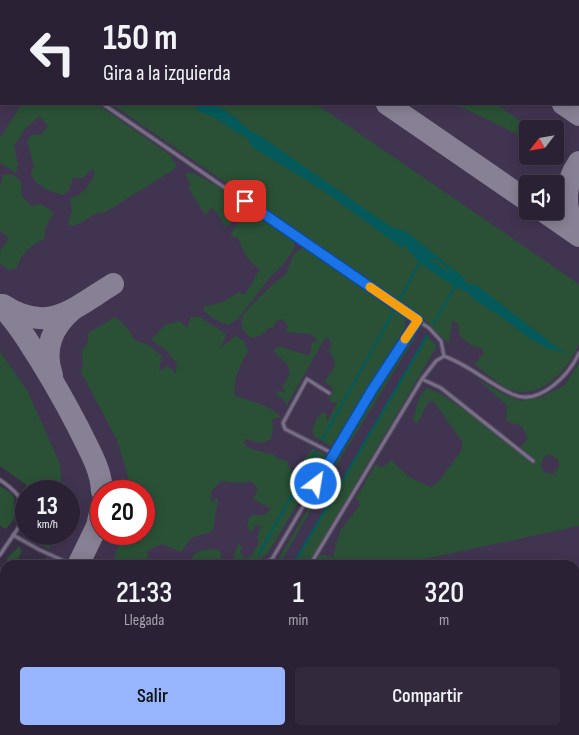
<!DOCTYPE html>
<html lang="es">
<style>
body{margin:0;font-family:"Sofia Sans Condensed",sans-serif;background:#322a3c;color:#f1f3f6;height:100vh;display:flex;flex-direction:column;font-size:19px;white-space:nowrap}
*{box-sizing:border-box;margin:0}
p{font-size:16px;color:#a5a4ac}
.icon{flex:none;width:28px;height:28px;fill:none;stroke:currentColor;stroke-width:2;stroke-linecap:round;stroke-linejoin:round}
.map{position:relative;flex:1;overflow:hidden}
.drawer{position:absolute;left:0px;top:560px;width:580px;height:175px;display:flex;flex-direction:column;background:#2a2234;border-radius:15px 15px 0 0;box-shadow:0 2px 12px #0003,0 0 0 1px #463f4f}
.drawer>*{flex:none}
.top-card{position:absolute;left:0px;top:0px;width:580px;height:105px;box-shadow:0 2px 12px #0003,0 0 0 1px #463f4f;background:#2a2234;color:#f1f3f6;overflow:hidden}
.needle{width:32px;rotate:239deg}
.tools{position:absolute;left:519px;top:120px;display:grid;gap:10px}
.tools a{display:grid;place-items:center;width:45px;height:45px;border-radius:5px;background:#2a2234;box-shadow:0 2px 12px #0003,0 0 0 1px #463f4f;font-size:25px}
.speed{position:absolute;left:15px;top:480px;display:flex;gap:10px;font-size:25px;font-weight:700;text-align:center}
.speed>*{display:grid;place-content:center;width:65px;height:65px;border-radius:50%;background:#2a2234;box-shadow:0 2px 12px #0003,0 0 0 1px #463f4f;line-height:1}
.speed small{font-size:12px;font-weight:400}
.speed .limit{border:8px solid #d22;background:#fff;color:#111}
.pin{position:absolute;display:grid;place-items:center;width:42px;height:42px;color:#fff;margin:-21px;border-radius:10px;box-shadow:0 2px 8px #0006}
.me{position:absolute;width:55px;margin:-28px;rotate:31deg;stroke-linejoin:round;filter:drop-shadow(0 0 4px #0008)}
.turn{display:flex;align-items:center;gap:18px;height:105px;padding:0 20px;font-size:22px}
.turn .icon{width:65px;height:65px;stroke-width:2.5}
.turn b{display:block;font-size:35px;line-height:42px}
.eta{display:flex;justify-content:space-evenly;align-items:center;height:85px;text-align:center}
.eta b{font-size:30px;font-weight:600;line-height:35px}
.button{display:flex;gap:10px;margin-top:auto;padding:10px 20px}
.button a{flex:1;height:58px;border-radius:5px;background:#98b6fd;color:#111;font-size:20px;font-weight:600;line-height:58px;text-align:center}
.button a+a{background:#322a3c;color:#f1f3f6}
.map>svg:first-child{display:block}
.built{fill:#413451;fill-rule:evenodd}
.green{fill:#2a5136;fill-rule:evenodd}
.water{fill:#045a5a}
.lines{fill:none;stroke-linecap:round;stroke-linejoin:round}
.stream{stroke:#045a5a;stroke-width:2.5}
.canal{stroke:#045a5a;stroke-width:9}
.taxiway{stroke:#888094;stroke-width:22}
.runway{stroke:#888094;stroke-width:56}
.lane-casing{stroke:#534a5e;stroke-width:5.5}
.lane{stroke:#796e88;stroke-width:3}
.route-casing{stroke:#114b97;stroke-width:12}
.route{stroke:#1a73e8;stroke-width:9}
.slow{stroke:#f59e0b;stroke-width:9}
</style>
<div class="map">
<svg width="579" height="735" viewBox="0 0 579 735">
<rect width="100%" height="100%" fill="#382e45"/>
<path class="built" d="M0 0H579V735H53L52 730H575V565H42L56 534H69V491H62L59 464 27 390 0 351ZM1 1H579V104H1ZM528 129H555V156H528ZM528 184H555V211H528ZM101 491H144V534H101Z"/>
<g class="green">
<polygon points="87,0 165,0 167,1 85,1"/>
<polygon points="479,0 579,0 579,13 579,1"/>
<path d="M22 104H97L170 155 177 166 173 170 104 213C92 211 83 226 70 226L68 221 72 212 70 199C84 194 89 186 95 173L92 169 83 178H73L69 190 63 195C49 191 38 188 31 174L34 165 27 141 32 135H41L48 126 39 116 25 129 14 146 18 164 16 173 0 163V138Z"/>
<path d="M112 104H316L579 284V343C570 368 542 400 511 390 500 386 485 372 475 365L479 358 484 353 481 348 472 346 459 335V324L452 321 449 344 423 319Z"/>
<polygon points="455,104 496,104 532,129 528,129 527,139"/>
<path d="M190 172C210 181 231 193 246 208L229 226 224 225 217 213 210 207 209 212 205 215 188 187 191 185 185 174Z"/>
<path d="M12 174 21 181 22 197 31 206 41 204 54 213 45 228V238C32 246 21 252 17 268L8 270 0 263V251L9 238 0 231V185L2 182V175Z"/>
<path d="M250 212 256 213 291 238 295 243 293 251 281 267 270 277 238 319 228 325 214 319 204 311V306C217 305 228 300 239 292L244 295C251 287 254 278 260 269 247 260 244 253 238 238L230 235 237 224Z"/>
<path d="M304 247 402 313C407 321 406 324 402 333L334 443 330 446 314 436 312 430 317 418 325 411 327 422 337 403 330 402 329 399 333 390 332 387 324 382C333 370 340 364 328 351L332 345 328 338H325L287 405 283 399 275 394 279 391 287 393 282 387 290 374 287 364 273 351 279 346 310 356 312 342 318 341 311 334 285 332 288 327 283 319 276 321 273 328H269L260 336 252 338C244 334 239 326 243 316 248 307 270 287 279 279 281 278 283 277 285 275 293 264 287 256 304 247Z"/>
<path d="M115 317 125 325 136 341 149 345 162 356 159 371 168 366 176 374 177 364 166 350 151 340 165 325 179 321 187 328 191 317H200L226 334 222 347 235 336 244 341 248 350C241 365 232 379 235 396 249 401 271 405 281 417L272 419 273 431 270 440 261 443 245 439 244 443 246 447 262 452 273 454 278 459 287 461 291 470 297 471 309 452 314 449 325 454 323 462 269 551C260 563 251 565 236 565L234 556 238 543 242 547 240 552 245 558 252 555 259 542 257 537 261 526 255 525 253 531 247 529 249 518 252 515H264L271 509 253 499 258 490 252 481 240 483 221 481 211 492V502L218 497 213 531 191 538 181 552 162 544 147 551 148 565H115L114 559 122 534H144V491H129L128 477 117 440 80 370 83 368 82 350 88 342V333Z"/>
<polygon points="413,336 415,338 344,453 279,565 275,565 367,408"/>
<path d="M427 336 437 346 315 553 333 557 340 531 360 505 356 498 376 464 382 468 391 460 410 478 431 487 440 480 461 451 462 441 434 402 429 401 417 424 413 420 419 397 427 388 443 395 519 449 528 438 522 426 506 421 507 405 477 379 505 395 522 401 542 397 565 385 579 363V526L396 565H293ZM548 455C556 455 560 460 559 467L553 474 544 472 541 467 543 458Z"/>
<polygon points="0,351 27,390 49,439 60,464 62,491 35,491 0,466"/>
<polygon points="0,486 11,493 14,498 14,519 6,529 0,526"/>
<polygon points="26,534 56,534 49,550 25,536"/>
<polygon points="20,546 21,553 15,565 8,565 7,558"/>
<path d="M216 549 221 552 220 565H190C194 548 201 551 216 549Z"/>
<path d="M5 576V678C0 647 0 606 5 576Z"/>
<polygon points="579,664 579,735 534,735 527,730 575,730 575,665"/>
<polygon points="168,730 384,730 379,735 169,735"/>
</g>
<path class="water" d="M195 104H214L235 117 249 130 262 137 391 227 407 232 463 277C464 282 466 285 471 288L475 284 567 355 555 350 549 349 529 338 500 316 472 298 469 294V290L451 278 450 274 451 272 439 261 426 257 422 258 418 246 408 240 402 248 321 189 252 147 248 139 230 126 231 124 230 115 221 113 215 118 197 110Z"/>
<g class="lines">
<g class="stream">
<polyline points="400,299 422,258"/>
<polyline points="434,323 457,283"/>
<polyline points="322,440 394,311"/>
<polyline points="259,554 316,452"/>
<polyline points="293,565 427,336"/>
</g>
<g class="canal">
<polyline points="204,104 241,130"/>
<path d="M398 234C410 242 413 251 423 259 436 270 452 280 468 288"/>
</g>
<g class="taxiway">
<polyline points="237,0 239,1"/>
<polyline points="413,0 415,1"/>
<polyline points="53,1 54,0"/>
<polyline points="0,78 1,76"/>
<polyline points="387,104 528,201"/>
<polyline points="563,104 579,115"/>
<path d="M579 162C564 183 562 212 579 233"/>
<polyline points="543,211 579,236"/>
<path d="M0 305C10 315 18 326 26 338 45 367 62 396 78 427 88 448 101 468 102 491"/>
<path d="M3 305C48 335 74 308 113 284"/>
<path d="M52 375C43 349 52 327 72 310"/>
<polyline points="78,565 97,526 101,508"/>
<polyline points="80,730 81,735"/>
<polyline points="479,730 486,735"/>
<polyline points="436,735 437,730"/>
</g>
<polyline class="runway" points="575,624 579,623"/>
<g class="lane-casing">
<g id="lane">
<polyline points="13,0 14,1"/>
<polyline points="8,1 8,0"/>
<polyline points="0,14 1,12"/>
<path d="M103 104 429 328 441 341 444 356C469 365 488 383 512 394 539 407 569 375 579 353"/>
<polyline points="422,379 441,388 533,461"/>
<polyline points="329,393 307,379 283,423 285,429 334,454"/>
<path d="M0 480C42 508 21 522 0 555"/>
<polyline points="13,535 40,550 73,565"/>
<polyline points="261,565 272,559 372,390 418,320"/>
<polyline points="310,565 422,379 436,361 444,356"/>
<polyline points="0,684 5,708"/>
<polyline points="9,730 10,735"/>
</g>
</g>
<use href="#lane" class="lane"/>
</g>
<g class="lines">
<g class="route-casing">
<polyline id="route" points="245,201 418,320 372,390 316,484"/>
</g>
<use href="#route" class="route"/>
<polyline class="slow" points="370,287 418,320 405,339"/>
</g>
</svg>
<div class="tools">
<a><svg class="needle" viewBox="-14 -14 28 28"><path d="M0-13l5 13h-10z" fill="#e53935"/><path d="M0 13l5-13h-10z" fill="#a5a4ac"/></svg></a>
<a><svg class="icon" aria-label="sound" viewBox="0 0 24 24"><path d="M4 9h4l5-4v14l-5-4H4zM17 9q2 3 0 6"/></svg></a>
</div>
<div class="speed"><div>13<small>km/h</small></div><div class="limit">20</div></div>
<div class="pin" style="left:245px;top:201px;background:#d93025"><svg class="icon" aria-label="arrive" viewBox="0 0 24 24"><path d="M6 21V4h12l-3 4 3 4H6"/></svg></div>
<svg class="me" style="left:316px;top:484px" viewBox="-20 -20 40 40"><circle r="17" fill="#1a73e8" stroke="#fff" stroke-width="3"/><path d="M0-11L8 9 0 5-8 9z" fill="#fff"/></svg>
<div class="top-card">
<div class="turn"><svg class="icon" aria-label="left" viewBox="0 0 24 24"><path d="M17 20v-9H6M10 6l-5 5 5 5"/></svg><div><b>150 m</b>Gira a la izquierda</div></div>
</div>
<section class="drawer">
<div class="eta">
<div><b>21:33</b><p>Llegada</p></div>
<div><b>1</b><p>min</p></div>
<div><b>320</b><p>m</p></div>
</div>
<div class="button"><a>Salir</a><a>Compartir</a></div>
</section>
</div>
